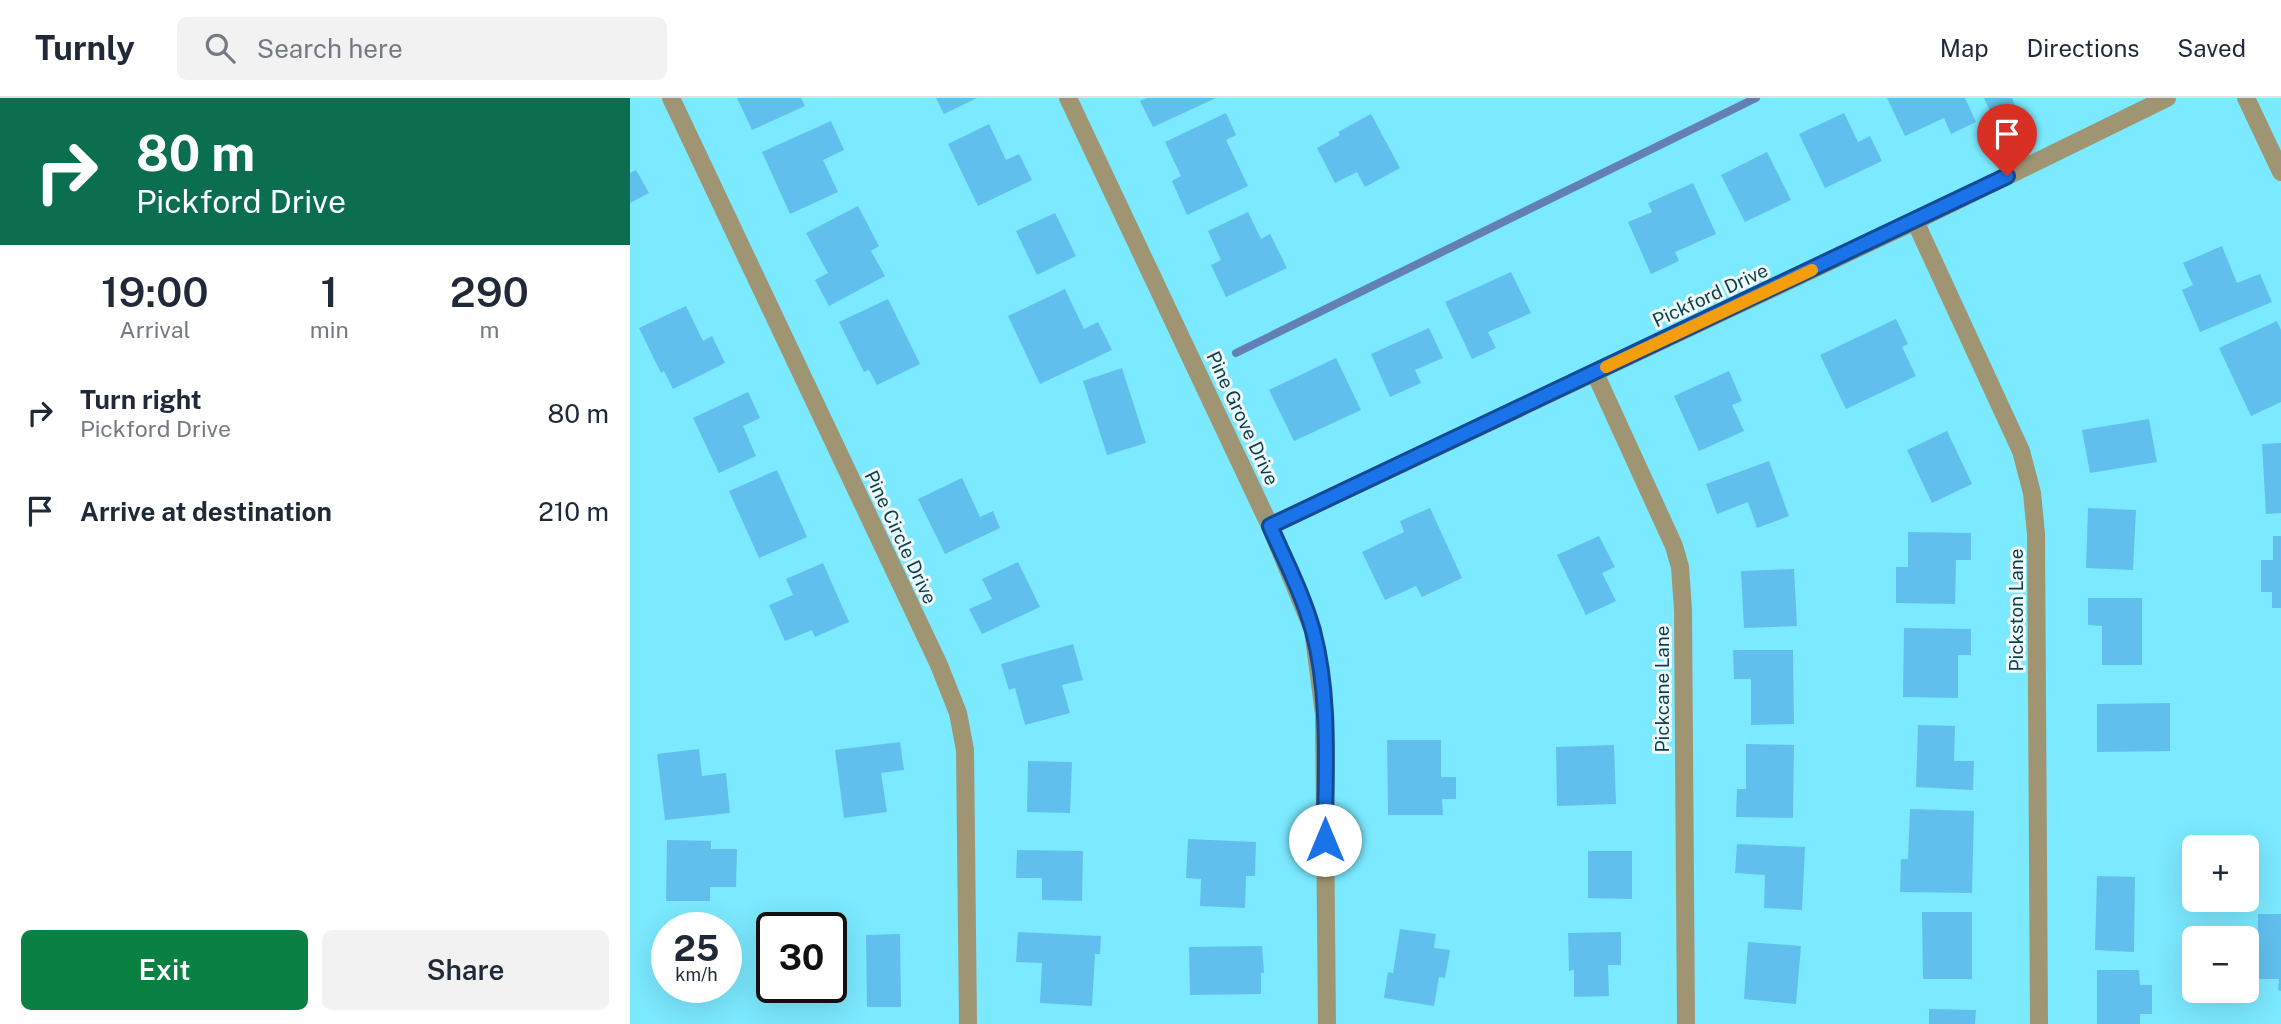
<!DOCTYPE html>
<meta charset="utf-8">
<style>
body{margin:0;font-family:"Public Sans",sans-serif;background:#f2f2f3;color:#1f2937;height:100vh;display:flex;flex-direction:column;font-size:26px;white-space:nowrap}
*{box-sizing:border-box;margin:0}
p{font-size:23px;color:#747a83}
.icon{flex:none;width:38px;height:38px;fill:none;stroke:currentColor;stroke-width:2;stroke-linecap:round;stroke-linejoin:round}
.map{position:relative;flex:1;overflow:hidden}
.side{display:flex;flex-direction:column;background:#fff;width:630px}
.side>*{flex:none}
.hud{background:#0b6e4f;color:#fff;overflow:hidden}
.buttons{position:absolute;left:1552px;top:737px;display:grid;gap:14px}
.buttons a{display:grid;place-items:center;width:77px;height:77px;border-radius:10px;background:#fff;box-shadow:0 7px 28px #0002;font-size:35px}
.speed{position:absolute;left:21px;top:814px;display:flex;gap:14px;font-size:35px;font-weight:700;text-align:center}
.speed>*{display:grid;place-content:center;width:91px;height:91px;border-radius:50%;background:#fff;box-shadow:0 7px 28px #0002;line-height:1}
.speed small{font-size:18px;font-weight:400}
.speed .limit{border:4px solid #111;border-radius:10px;background:#fff;color:#111}
.pin{position:absolute;display:grid;place-items:center;width:60px;height:60px;color:#fff;margin:-72px -30px;border-radius:50% 50% 50% 0;rotate:-45deg;box-shadow:0 0 7px #0007}
.pin .icon{rotate:45deg}
.me{position:absolute;width:77px;margin:-38px;rotate:0deg;stroke-linejoin:round;filter:drop-shadow(0 0 5px #0008)}
.turn{display:flex;align-items:center;gap:24px;height:147px;padding:0 21px;font-size:32px}
.turn .icon{width:91px;height:91px;stroke-width:2.5}
.turn b{display:block;font-size:49px;line-height:60px}
.eta{display:flex;justify-content:space-evenly;align-items:center;height:119px;text-align:center}
.eta b{font-size:42px;font-weight:600;line-height:49px}
.action{display:flex;gap:14px;margin-top:auto;padding:14px 21px}
.action a{flex:1;height:80px;border-radius:10px;background:#0b8043;color:#fff;font-size:28px;font-weight:600;line-height:80px;text-align:center}
.action a+a{background:#f2f2f3;color:#1f2937}
ul{padding:0;list-style:none}
li{display:flex;align-items:center;gap:21px;height:98px;padding:0 21px}
li div{flex:1}
li b{display:block;font-size:26px}
li em{font-style:normal}
header{display:flex;align-items:center;gap:42px;box-sizing:border-box;height:98px;padding:0 35px;background:#fff;border-bottom:2px solid #e0e1e3}
header strong{font-size:33px}
nav{display:flex;gap:38px;margin-inline-start:auto;font-size:24px}
.search{width:490px;height:63px;background:#f2f2f3;display:flex;align-items:center;gap:18px;box-sizing:border-box;padding:0 24px;border-radius:10px;color:#747a83;font-size:26px}
main{display:flex;flex:1;min-height:0}
.map>svg:first-child{display:block}
.lines{fill:none;stroke-linecap:round;stroke-linejoin:round}
.stream{stroke:#627fb6;stroke-width:8}
.building{fill:#61bfee}
.street{stroke:#a09572;stroke-width:18}
.route-casing{stroke:#114b97;stroke-width:18}
.route{stroke:#1a73e8;stroke-width:12}
.slow{stroke:#f59e0b;stroke-width:12}
.labels{text-anchor:middle;dominant-baseline:central;stroke-width:6;stroke-linejoin:round;paint-order:stroke}
.street-label{font-size:19px;fill:#0b3e47;stroke:#eff9fb}
</style>
<header>
<strong>Turnly</strong>
<div class="search"><svg class="icon" aria-label="search" viewBox="0 0 24 24"><circle cx="10" cy="10" r="6"/><path d="M15 15l6 6"/></svg>Search here</div>
<nav><a>Map</a><a>Directions</a><a>Saved</a></nav>
</header>
<main>
<section class="side">
<div class="hud">
<div class="turn"><svg class="icon" aria-label="right" viewBox="0 0 24 24"><path d="M7 20v-9h11M14 6l5 5-5 5"/></svg><div><b>80 m</b>Pickford Drive</div></div>
</div>
<div class="eta">
<div><b>19:00</b><p>Arrival</p></div>
<div><b>1</b><p>min</p></div>
<div><b>290</b><p>m</p></div>
</div>
<ul>
<li><svg class="icon" aria-label="right" viewBox="0 0 24 24"><path d="M7 20v-9h11M14 6l5 5-5 5"/></svg><div><b>Turn right</b><p>Pickford Drive</p></div><em>80 m</em></li>
<li><svg class="icon" aria-label="arrive" viewBox="0 0 24 24"><path d="M6 21V4h12l-3 4 3 4H6"/></svg><div><b>Arrive at destination</b></div><em>210 m</em></li>
</ul>
<div class="action"><a>Exit</a><a>Share</a></div>
</section>
<div class="map">
<svg width="1651" height="926" viewBox="0 0 1651 926">
<rect width="100%" height="100%" fill="#7be9ff"/>
<g class="lines">
<polyline class="stream" points="606,255 1126,0"/>
</g>
<g class="building">
<polygon points="107,0 171,0 175,8 122,32"/>
<polygon points="306,0 347,0 314,16"/>
<polygon points="517,0 586,0 523,29 510,3"/>
<polygon points="1257,0 1335,0 1346,24 1321,36 1314,20 1275,38"/>
<polygon points="1354,0 1382,0 1385,7 1362,17"/>
<polygon points="596,15 606,37 596,42 618,88 557,117 542,83 551,78 535,44"/>
<polygon points="1214,15 1228,44 1240,38 1252,63 1195,90 1169,36"/>
<polygon points="741,16 770,70 735,89 727,74 705,85 687,50 710,37 708,34"/>
<polygon points="201,23 214,52 193,62 208,94 160,116 132,54"/>
<polygon points="359,26 376,62 389,56 402,82 348,108 318,46"/>
<polygon points="1137,54 1161,102 1115,124 1091,77"/>
<polygon points="6,72 19,95 0,105 0,75"/>
<polygon points="1063,85 1086,136 1045,154 1049,163 1021,176 998,124 1022,114 1018,105"/>
<polygon points="228,108 249,148 241,153 255,178 199,208 185,182 198,175 176,135"/>
<polygon points="618,114 631,141 640,136 657,170 596,199 581,167 591,162 578,133"/>
<polygon points="425,115 446,158 407,177 386,133"/>
<polygon points="1592,148 1607,185 1630,176 1642,204 1570,234 1552,192 1563,187 1553,165"/>
<polygon points="881,174 901,215 858,234 866,250 842,261 815,204"/>
<polygon points="435,191 454,231 468,224 482,252 410,286 378,218"/>
<polygon points="258,201 290,266 247,287 239,272 234,274 209,224"/>
<polygon points="56,208 73,243 82,238 95,265 43,291 34,273 31,275 9,230"/>
<polygon points="1266,221 1278,246 1272,249 1286,278 1216,311 1190,257"/>
<polygon points="1647,223 1651,232 1651,304 1621,318 1589,250"/>
<polygon points="799,230 813,260 785,272 791,285 760,299 741,256"/>
<polygon points="706,260 731,312 664,343 639,292"/>
<polygon points="492,270 516,345 477,357 453,283"/>
<polygon points="1099,273 1112,303 1102,307 1114,333 1069,353 1044,298"/>
<polygon points="118,294 130,320 113,328 126,358 89,375 63,320"/>
<polygon points="1519,321 1527,364 1460,375 1452,332"/>
<polygon points="1317,333 1342,386 1302,405 1277,352"/>
<polygon points="1651,345 1651,415 1636,416 1632,346"/>
<polygon points="1139,363 1159,418 1127,430 1118,404 1087,416 1076,386"/>
<polygon points="147,372 177,439 129,460 99,393"/>
<polygon points="332,380 350,419 363,413 370,430 315,456 288,401"/>
<polygon points="800,410 832,480 792,499 786,488 755,502 732,454 774,434 770,423"/>
<polygon points="1458,410 1506,412 1503,472 1456,470"/>
<polygon points="1278,434 1341,435 1341,462 1326,462 1325,506 1266,505 1266,469 1278,469"/>
<polygon points="969,438 985,469 972,475 986,503 956,517 927,457"/>
<polygon points="1643,438 1651,438 1651,510 1642,510 1642,494 1631,494 1631,462 1643,462"/>
<polygon points="388,464 410,509 352,536 339,511 362,501 352,481"/>
<polygon points="193,465 219,524 185,539 182,532 155,543 139,507 163,497 156,481"/>
<polygon points="1164,471 1167,528 1114,530 1111,473"/>
<polygon points="1458,500 1512,500 1512,567 1472,567 1472,528 1458,527"/>
<polygon points="1274,530 1341,531 1341,557 1328,557 1328,600 1273,599"/>
<polygon points="443,546 453,582 432,587 440,615 395,627 385,590 379,592 371,566"/>
<polygon points="1103,552 1163,552 1164,626 1121,627 1121,581 1104,581"/>
<polygon points="1540,605 1540,653 1467,654 1467,606"/>
<polygon points="1288,627 1325,628 1324,663 1344,663 1343,692 1286,689"/>
<polygon points="757,642 811,642 811,679 826,679 826,701 812,701 813,717 758,717"/>
<polygon points="270,644 274,672 251,675 257,714 214,720 205,652"/>
<polygon points="1116,646 1164,647 1163,720 1106,719 1107,691 1116,691"/>
<polygon points="984,647 986,706 927,708 926,649"/>
<polygon points="69,651 72,678 96,675 100,715 35,722 27,656"/>
<polygon points="398,663 442,664 440,715 397,714"/>
<polygon points="1280,711 1344,713 1342,795 1270,794 1271,761 1278,761"/>
<polygon points="558,741 626,744 625,778 616,778 615,810 570,808 571,781 556,780"/>
<polygon points="37,742 81,743 81,751 107,751 106,789 80,789 80,803 36,803"/>
<polygon points="1107,746 1175,749 1172,812 1134,810 1135,777 1105,775"/>
<polygon points="387,752 453,753 452,803 412,802 412,780 386,780"/>
<polygon points="958,753 1002,753 1002,801 958,800"/>
<polygon points="1467,778 1505,779 1504,854 1465,852"/>
<polygon points="1292,814 1342,814 1342,881 1293,881"/>
<polygon points="1628,816 1651,816 1651,893 1648,892 1649,881 1627,881"/>
<polygon points="770,831 806,836 804,850 820,852 815,880 809,879 804,908 754,900 758,874 763,875"/>
<polygon points="388,834 471,838 470,856 465,856 462,908 410,905 412,865 386,864"/>
<polygon points="991,834 991,867 978,867 979,898 944,899 944,872 939,873 938,835"/>
<polygon points="270,836 271,909 237,909 236,837"/>
<polygon points="1118,844 1171,848 1166,906 1114,901"/>
<polygon points="632,848 634,875 631,875 631,896 560,897 559,849"/>
<polygon points="1467,872 1509,872 1510,887 1522,887 1522,916 1510,916 1510,926 1467,926"/>
<polygon points="1299,911 1346,912 1345,926 1299,926"/>
</g>
<g class="lines">
<g class="street">
<polyline points="41,0 309,567 328,615 335,652 338,926"/>
<polyline points="438,0 640,428 683,532 694,616 697,926"/>
<polyline points="1616,0 1651,74"/>
<polyline points="1285,123 1391,353 1402,395 1406,436 1409,926"/>
<polyline points="965,275 1044,448 1050,469 1053,512 1056,926"/>
<polyline points="640,428 1285,123 1537,0"/>
</g>
</g>
<g class="lines">
<g class="route-casing">
<path id="route" d="M695 742C695 674 701 600 683 533 673 497 655 462 640 428L1377 78"/>
</g>
<use href="#route" class="route"/>
<polyline class="slow" points="976,269 1182,172"/>
</g>
<g class="labels">
<g class="street-label">
<text transform="translate(1080 197) rotate(-25)">Pickford Drive</text>
<text transform="translate(613 320) rotate(65)">Pine Grove Drive</text>
<text transform="translate(271 439) rotate(65)">Pine Circle Drive</text>
<text transform="translate(1386 512) rotate(-90)">Pickston Lane</text>
<text transform="translate(1032 591) rotate(-90)">Pickcane Lane</text>
</g>
</g>
</svg>
<div class="buttons">
<a>+</a>
<a>−</a>
</div>
<div class="speed"><div>25<small>km/h</small></div><div class="limit">30</div></div>
<div class="pin" style="left:1377px;top:78px;background:#d93025"><svg class="icon" aria-label="arrive" viewBox="0 0 24 24"><path d="M6 21V4h12l-3 4 3 4H6"/></svg></div>
<svg class="me" style="left:695px;top:742px" viewBox="-20 -20 40 40"><circle r="19" fill="#fff"/><path d="M0-13L10 11 0 6-10 11z" fill="#1a73e8"/></svg>
</div>
</main>
